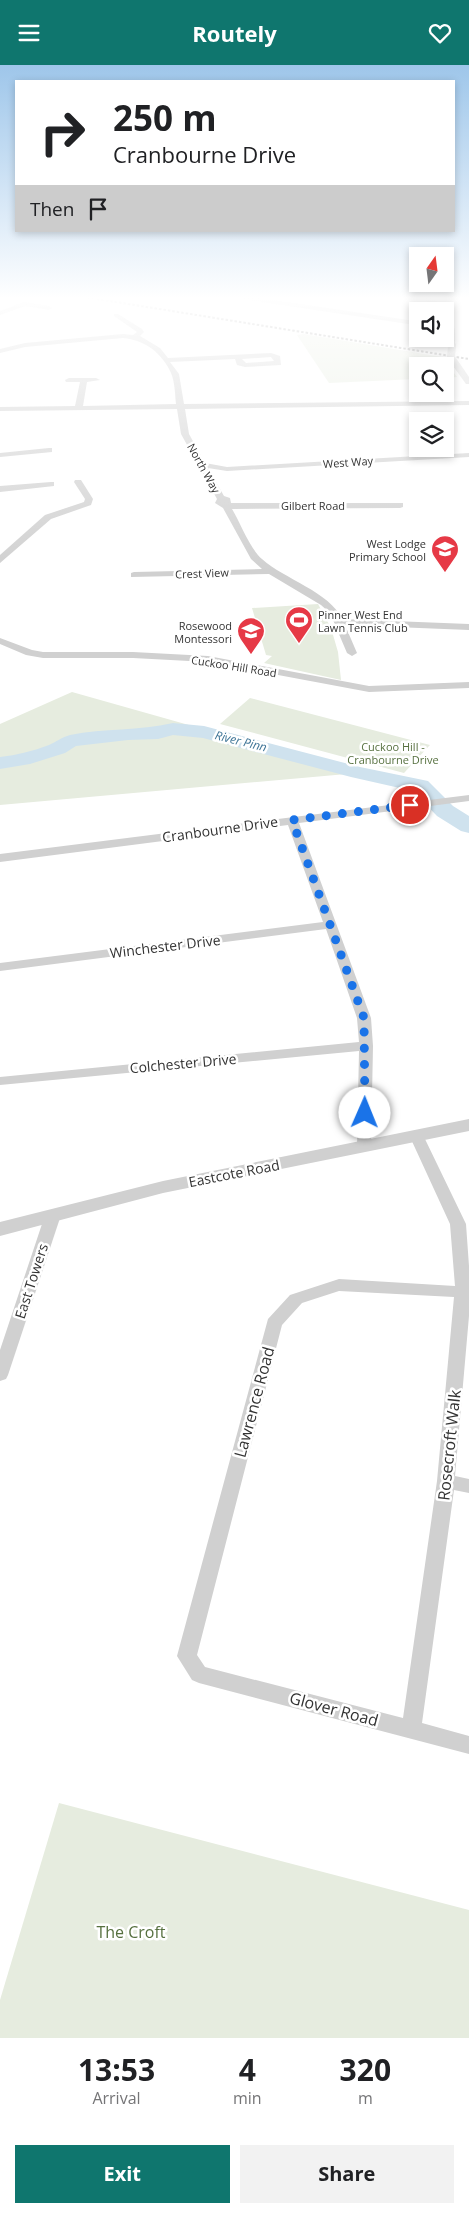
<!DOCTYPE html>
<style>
body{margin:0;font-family:"Open Sans",sans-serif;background:#f2f2f2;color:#202124;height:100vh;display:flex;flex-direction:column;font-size:19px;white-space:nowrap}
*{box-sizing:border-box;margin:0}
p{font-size:16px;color:#757577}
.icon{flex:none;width:28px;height:28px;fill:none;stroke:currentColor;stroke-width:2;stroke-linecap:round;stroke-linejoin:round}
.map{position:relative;height:1973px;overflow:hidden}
.panel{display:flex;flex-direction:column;background:#fff;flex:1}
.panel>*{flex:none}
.top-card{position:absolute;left:15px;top:15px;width:440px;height:152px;border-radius:0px;box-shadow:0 2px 8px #0003;background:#fff;color:#202124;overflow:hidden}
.needle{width:32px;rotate:14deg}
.controls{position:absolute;left:409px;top:182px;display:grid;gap:10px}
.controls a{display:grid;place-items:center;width:45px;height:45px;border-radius:0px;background:#fff;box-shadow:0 2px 8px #0003;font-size:25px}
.pin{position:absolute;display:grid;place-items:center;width:42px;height:42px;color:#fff;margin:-21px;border:2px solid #fff;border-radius:50%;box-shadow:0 1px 5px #0007}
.me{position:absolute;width:55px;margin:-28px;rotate:1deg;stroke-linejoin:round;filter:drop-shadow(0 0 4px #0008)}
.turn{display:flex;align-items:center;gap:18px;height:105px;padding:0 15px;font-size:22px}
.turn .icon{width:65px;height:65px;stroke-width:2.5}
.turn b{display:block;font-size:35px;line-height:42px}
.then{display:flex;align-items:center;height:48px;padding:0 15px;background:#0003;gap:10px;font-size:19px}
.eta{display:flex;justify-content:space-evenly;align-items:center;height:85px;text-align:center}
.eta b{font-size:30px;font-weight:700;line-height:35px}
.cta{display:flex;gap:10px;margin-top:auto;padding:10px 15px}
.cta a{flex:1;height:58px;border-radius:0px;background:#0f766e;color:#fff;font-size:20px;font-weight:700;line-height:58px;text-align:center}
.cta a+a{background:#f2f2f2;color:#202124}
header{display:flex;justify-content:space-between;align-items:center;height:65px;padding:0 15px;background:#0f766e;color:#fff;font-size:22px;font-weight:700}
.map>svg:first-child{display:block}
.green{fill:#e6ecdf}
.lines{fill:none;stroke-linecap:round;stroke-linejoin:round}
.river{fill:#cfe2ee;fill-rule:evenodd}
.minor{fill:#d0d0d0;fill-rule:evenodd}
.tertiary{fill:#d0d0d0;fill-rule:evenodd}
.rail{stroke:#888;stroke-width:2;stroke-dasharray:2.5 2;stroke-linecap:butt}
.minor-bridge{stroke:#d0d0d0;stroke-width:8}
.route{stroke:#1a73e8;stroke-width:9;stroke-dasharray:0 16.2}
.labels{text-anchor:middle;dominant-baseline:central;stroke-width:5;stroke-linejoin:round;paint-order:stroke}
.far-street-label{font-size:11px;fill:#333;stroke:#fff}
.far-poi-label{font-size:11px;fill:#333;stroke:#fff;text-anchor:end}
.far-park-label{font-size:11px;fill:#56703f;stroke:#fff}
.far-water-label{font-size:12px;font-style:italic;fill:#3f7597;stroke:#fff}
.street-label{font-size:14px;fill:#333;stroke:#fff}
.near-street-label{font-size:16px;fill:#333;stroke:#fff}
.near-park-label{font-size:16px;fill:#56703f;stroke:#fff}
</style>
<header><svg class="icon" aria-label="menu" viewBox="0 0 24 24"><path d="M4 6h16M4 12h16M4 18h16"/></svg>Routely<svg class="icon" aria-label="heart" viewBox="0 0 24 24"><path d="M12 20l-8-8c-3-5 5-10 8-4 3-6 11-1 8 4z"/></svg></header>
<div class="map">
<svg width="469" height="1973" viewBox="0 0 469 1973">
<rect width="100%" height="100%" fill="#fff"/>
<g class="green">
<polygon points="304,269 442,292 457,312 445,313 445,301 418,301 417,314 329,318 297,270"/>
<polygon points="318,539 331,563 338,587 341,615 264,598 272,591 266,590 252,543"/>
<polygon points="72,627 358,708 0,740 0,659"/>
<polygon points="250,633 430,680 404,708 220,659"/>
<polygon points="59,1738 469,1845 469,1973 0,1973 0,1935"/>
</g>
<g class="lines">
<path class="river" d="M173 658 204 661 360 702 428 716 453 741 469 751V768L461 766 437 751 413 726 351 712 203 673 173 670 158 674 128 675 76 681 65 688 30 699 0 704V692C17 690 33 686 49 680 56 677 62 672 70 670 104 663 139 666 173 658Z"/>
<g class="minor">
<polygon points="0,231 5,231 0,234"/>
<polygon points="233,231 248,231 408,255 418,254 418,258 408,259 236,233"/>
<path d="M419 231C445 231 460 259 454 282L449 281 445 246H441Z"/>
<polygon points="24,237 49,241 52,243 49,245 25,241 0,250 0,246"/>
<path d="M114 249H118L142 264 144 267 140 271 160 283 168 293 271 288 280 291 281 300 245 302 237 300 235 294 170 297 179 309 184 339 469 336V340L185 344 189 369 205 398 227 402 469 388V392L227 406 208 403 224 431 230 433 231 438H403V442L400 443 232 444C240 457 250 484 262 494 284 514 330 527 342 554L469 559V565L345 560 357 588 352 591 347 588 330 548 321 540 269 509 131 512V508L134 507 262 504 251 494 223 443 215 438 217 434 181 369 177 344 0 346V342L75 341 80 317H66L65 315 69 313H96L100 315 87 317 83 341 176 339C175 330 175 317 171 308 162 288 145 275 123 273L25 282 0 288V284L25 278 123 269 133 270 137 267 114 251ZM271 292 274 296 246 298 242 294Z"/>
<polygon points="448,290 454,290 469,312 469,319 466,319 448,294"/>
<polygon points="49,383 52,383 52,387 0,392 0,388"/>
<polygon points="75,415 81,415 93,434 91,440 51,454 0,498 0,490 45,450 84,437 85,434 74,417"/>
<polygon points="51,417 54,417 54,421 0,427 0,421"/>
<polygon points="0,573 32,585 43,587 133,587 208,591 369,621 469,617 469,623 369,627 208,597 133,593 43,593 26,590 0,579"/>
<polygon points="469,730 469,736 299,758 371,953 373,981 371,1082 369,1085 359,1085 357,1082 359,986 0,1020 0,1012 359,977 357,953 326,864 0,906 0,898 323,857 288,760 0,797 0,789"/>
<path d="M417 1067 422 1069 424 1072 466 1159 469 1201V1251L455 1411 469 1414V1428L454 1425 422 1658 469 1671V1689L199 1618 192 1615 177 1591 268 1254 290 1230 339 1214 455 1221 450 1159 410 1072 412 1069ZM339 1226 454 1232 437 1416 403 1653 205 1602 197 1590 282 1260 302 1238Z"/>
<polygon points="53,1145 58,1146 61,1150 8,1310 6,1314 0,1316 0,1285 45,1150 48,1146"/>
</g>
<polygon class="tertiary" points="469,1054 469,1066 163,1128 0,1171 0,1157 163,1116"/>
<polyline class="rail" points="79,231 469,294"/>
<polyline class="minor-bridge" points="451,292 452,281"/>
</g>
<linearGradient id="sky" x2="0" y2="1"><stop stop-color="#9ec6ea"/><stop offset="0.46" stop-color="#fff"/><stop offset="1" stop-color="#fff" stop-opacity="0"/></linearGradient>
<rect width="469" height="507" fill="url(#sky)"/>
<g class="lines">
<polyline class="route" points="365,1048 364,953 292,755 410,740"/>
</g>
<defs>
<g id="school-pin" transform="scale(1.4375)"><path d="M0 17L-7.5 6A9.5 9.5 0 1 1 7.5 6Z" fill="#e63946" stroke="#fff"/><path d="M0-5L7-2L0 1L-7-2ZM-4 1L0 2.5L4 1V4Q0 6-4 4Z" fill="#fff"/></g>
<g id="stadium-pin" transform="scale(1.4375)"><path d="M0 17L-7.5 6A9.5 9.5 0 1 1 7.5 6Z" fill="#e63946" stroke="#fff"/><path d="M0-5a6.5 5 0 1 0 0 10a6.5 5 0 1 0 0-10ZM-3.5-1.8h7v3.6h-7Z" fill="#fff"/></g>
</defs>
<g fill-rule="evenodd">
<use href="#school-pin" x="445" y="484"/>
<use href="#stadium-pin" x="299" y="555"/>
<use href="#school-pin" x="251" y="566"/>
</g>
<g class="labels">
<g class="far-street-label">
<text transform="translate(348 397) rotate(-4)">West Way</text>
<text transform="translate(204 403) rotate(61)">North Way</text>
<text x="313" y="440">Gilbert Road</text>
<text transform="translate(202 508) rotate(-2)">Crest View</text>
<text transform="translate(234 601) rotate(9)">Cuckoo Hill Road</text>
</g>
<g class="far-poi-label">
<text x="426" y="478">West Lodge<tspan x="426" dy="13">Primary School</tspan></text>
<text x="318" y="549" text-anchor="start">Pinner West End<tspan x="318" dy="13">Lawn Tennis Club</tspan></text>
<text x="232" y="560">Rosewood<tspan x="232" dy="13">Montessori</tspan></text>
</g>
<g class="far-park-label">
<text x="393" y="681">Cuckoo Hill -<tspan x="393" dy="13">Cranbourne Drive</tspan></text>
</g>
<g class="far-water-label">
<text transform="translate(241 676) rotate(14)">River Pinn</text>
</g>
<g class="street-label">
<text transform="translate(220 764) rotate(-8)">Cranbourne Drive</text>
<text transform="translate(165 881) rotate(-7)">Winchester Drive</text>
<text transform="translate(183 998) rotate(-5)">Colchester Drive</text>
<text transform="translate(234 1108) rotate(-11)">Eastcote Road</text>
<text transform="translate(31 1216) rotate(-72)">East Towers</text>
</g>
<g class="near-street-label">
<text transform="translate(254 1337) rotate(-75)">Lawrence Road</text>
<text transform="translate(449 1380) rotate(-84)">Rosecroft Walk</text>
<text transform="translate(334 1644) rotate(15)">Glover Road</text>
</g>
<g class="near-park-label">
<text x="131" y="1867">The Croft</text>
</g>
</g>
</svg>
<div class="controls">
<a><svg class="needle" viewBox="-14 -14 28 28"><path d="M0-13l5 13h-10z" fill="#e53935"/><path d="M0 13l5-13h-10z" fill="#757577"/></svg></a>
<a><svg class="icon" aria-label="sound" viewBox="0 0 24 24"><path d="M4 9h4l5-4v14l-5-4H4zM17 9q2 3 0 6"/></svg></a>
<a><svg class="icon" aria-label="search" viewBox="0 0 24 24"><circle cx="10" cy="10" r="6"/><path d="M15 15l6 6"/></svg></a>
<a><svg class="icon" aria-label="layers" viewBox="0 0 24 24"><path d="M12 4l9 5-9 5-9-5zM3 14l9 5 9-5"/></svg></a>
</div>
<div class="pin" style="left:410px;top:740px;background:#d93025"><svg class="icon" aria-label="arrive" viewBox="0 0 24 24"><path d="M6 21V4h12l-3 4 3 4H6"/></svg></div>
<svg class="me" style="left:365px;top:1048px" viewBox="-20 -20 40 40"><circle r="19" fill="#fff"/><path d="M0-13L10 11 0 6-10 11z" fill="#1a73e8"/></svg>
<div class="top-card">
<div class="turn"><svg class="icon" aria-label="right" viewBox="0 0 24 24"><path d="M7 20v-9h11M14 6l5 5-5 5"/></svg><div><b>250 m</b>Cranbourne Drive</div></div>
<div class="then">Then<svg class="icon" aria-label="arrive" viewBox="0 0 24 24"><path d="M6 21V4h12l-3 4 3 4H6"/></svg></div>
</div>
</div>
<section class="panel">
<div class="eta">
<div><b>13:53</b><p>Arrival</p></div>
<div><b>4</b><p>min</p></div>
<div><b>320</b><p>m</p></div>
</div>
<div class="cta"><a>Exit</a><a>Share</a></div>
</section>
